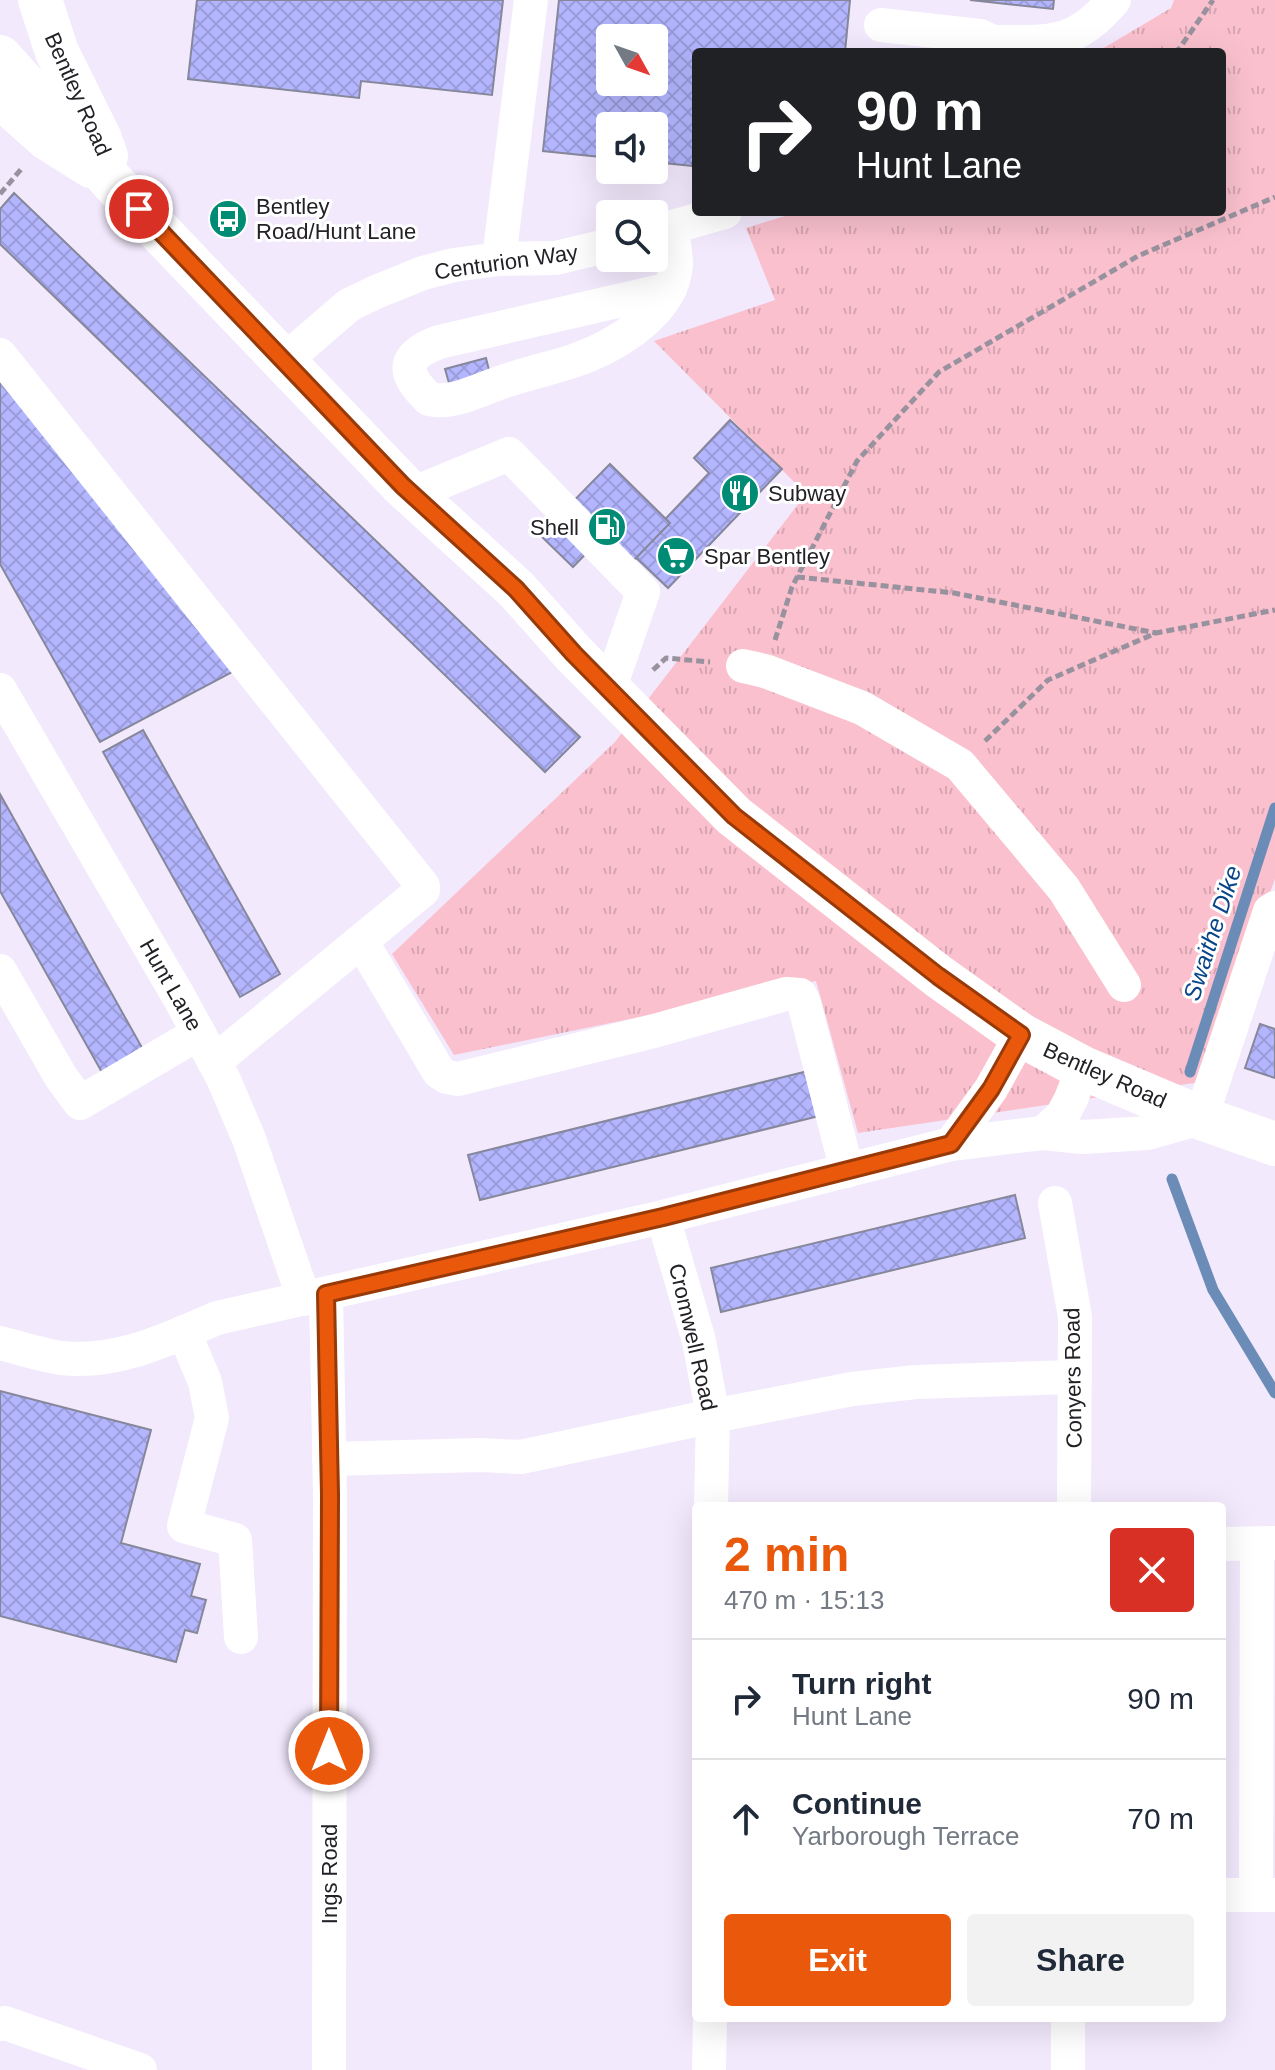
<!DOCTYPE html>
<meta charset="utf-8">
<style>
body{margin:0;font-family:Helvetica,sans-serif;background:#f2f2f3;color:#1f2937;height:100vh;display:flex;flex-direction:column;font-size:30px;white-space:nowrap}
*{box-sizing:border-box;margin:0}
p{font-size:26px;color:#747a83}
.icon{flex:none;width:44px;height:44px;fill:none;stroke:currentColor;stroke-width:2;stroke-linecap:round;stroke-linejoin:round}
.map{position:relative;flex:1;overflow:hidden}
.drawer{position:absolute;left:692px;top:1502px;width:534px;height:520px;display:flex;flex-direction:column;background:#fff;border-radius:8px;box-shadow:0 8px 32px #0002}
.drawer>*{flex:none}
.guide{position:absolute;left:692px;top:48px;width:534px;height:168px;border-radius:8px;box-shadow:0 8px 32px #0002;background:#202124;color:#fff;overflow:hidden}
.needle{width:52px;rotate:130deg}
.controls{position:absolute;left:596px;top:24px;display:grid;gap:16px}
.controls a{display:grid;place-items:center;width:72px;height:72px;border-radius:8px;background:#fff;box-shadow:0 8px 32px #0002;font-size:40px}
.pin{position:absolute;display:grid;place-items:center;width:68px;height:68px;color:#fff;margin:-34px;border:4px solid #fff;border-radius:50%;box-shadow:0 2px 8px #0007}
.me{position:absolute;width:88px;margin:-44px;rotate:0deg;stroke-linejoin:round;filter:drop-shadow(0 0 6px #0008)}
.turn{display:flex;align-items:center;gap:28px;height:168px;padding:0 32px;font-size:36px}
.turn .icon{width:104px;height:104px;stroke-width:2.5}
.turn b{display:block;font-size:56px;line-height:68px}
.round{display:grid;place-items:center;flex:none;width:84px;height:84px;border-radius:8px;background:#f2f2f3}
.overview{display:flex;align-items:center;justify-content:space-between;height:136px;padding:0 32px}
h1{font-size:48px;font-weight:700;line-height:60px;color:#ea580c}
.primary-button{display:flex;gap:16px;margin-top:auto;padding:16px 32px}
.primary-button a{flex:1;height:92px;border-radius:8px;background:#ea580c;color:#fff;font-size:32px;font-weight:700;line-height:92px;text-align:center}
.primary-button a+a{background:#f2f2f3;color:#1f2937}
ul{padding:0;list-style:none}
li{display:flex;align-items:center;gap:24px;height:120px;padding:0 32px;border-top:2px solid #e0e1e3}
li div{flex:1}
li b{display:block;font-size:30px}
li em{font-style:normal}
.map>svg:first-child{display:block}
.park{fill:url(#park-tufts)}
.lines{fill:none;stroke-linecap:round;stroke-linejoin:round}
.stream{stroke:#6c8cb8;stroke-width:11}
.building{fill:url(#building-cross-hatch);stroke:#86879a;stroke-width:2;fill-rule:evenodd}
.path{stroke:#98929f;stroke-width:5;stroke-dasharray:8 4;stroke-linecap:butt}
.minor{stroke:#fff;stroke-width:34}
.highway{stroke:#fff;stroke-width:44}
.route-casing{stroke:#983908;stroke-width:20}
.route{stroke:#ea580c;stroke-width:14}
.labels{text-anchor:middle;dominant-baseline:central;stroke-width:6;stroke-linejoin:round;paint-order:stroke}
.street-label{font-size:22px;fill:#232026;stroke:#fff}
.poi-label{font-size:22px;fill:#232026;stroke:#fff;text-anchor:start}
.water-label{font-size:24px;font-style:italic;fill:#084688;stroke:#fff}
</style>
<div class="map">
<svg width="1275" height="2070" viewBox="0 0 1275 2070">
<defs>
<pattern id="park-tufts" width="24" height="20" patternUnits="userSpaceOnUse" patternTransform="scale(2)"><rect width="24" height="20" fill="#fac0ce"/><path d="M3 7l-1-3M5 7V3M7 7l1-3M15 17l-1-3M17 17v-4M19 17l1-3" fill="none" stroke="#d6a5b1"/></pattern>
<pattern id="building-cross-hatch" width="8" height="8" patternUnits="userSpaceOnUse" patternTransform="scale(2)"><rect width="8" height="8" fill="#b3b6fe"/><path d="M0 0l8 8M0 8l8-8" fill="none" stroke="#9a9cda"/></pattern>
</defs>
<rect width="100%" height="100%" fill="#f2e9fc"/>
<polygon class="park" points="1174,0 1275,0 1275,879 1201,1082 858,1133 816,981 454,1055 392,954 615,742 806,494 654,341 775,300 746,228 798,212 1222,212 1222,52 1097,52 1171,8"/>
<g class="lines">
<g class="stream">
<polyline points="1190,1072 1275,808"/>
<polyline points="1172,1179 1213,1290 1275,1393"/>
</g>
</g>
<g class="building">
<polygon points="197,0 503,0 492,95 361,81 359,98 188,79"/>
<path d="M559 0H850L845 52H696V143L692 166 654 162V126H610V158L543 151ZM610 38H654V82H610Z"/>
<polygon points="970,0 1054,0 1053,9"/>
<polygon points="14,193 580,737 545,772 0,244 0,209"/>
<polygon points="486,358 491,378 451,390 445,369"/>
<polygon points="0,363 238,669 100,742 0,564"/>
<polygon points="730,420 782,469 668,588 632,554 709,473 694,458"/>
<polygon points="610,464 670,523 632,562 604,535 573,567 540,535"/>
<polygon points="143,730 280,974 240,997 103,752"/>
<polygon points="0,794 145,1053 104,1076 0,891"/>
<polygon points="1260,1024 1275,1029 1275,1078 1245,1068"/>
<polygon points="808,1071 819,1116 480,1200 468,1155"/>
<polygon points="1015,1195 1025,1238 721,1312 711,1268"/>
<polygon points="0,1391 151,1430 121,1543 200,1564 191,1596 206,1600 197,1633 185,1630 176,1662 0,1616"/>
</g>
<g class="lines">
<g class="path">
<polyline points="1174,52 1179,49 1213,0"/>
<polyline points="0,194 23,167"/>
<polyline points="797,577 954,593 1156,633"/>
<polyline points="775,640 792,587 857,461 939,372 1138,256 1275,197"/>
<polyline points="653,670 666,658 710,662"/>
<polyline points="985,741 1048,680 1156,633 1275,610"/>
</g>
<g class="minor">
<polyline points="881,25 980,36 995,43"/>
<path d="M994 52 995 43 999 42C1054 42 1075 45 1114 0"/>
<polyline points="0,103 44,142 90,171"/>
<polyline points="654,232 725,212"/>
<polyline points="499,259 531,0"/>
<path d="M670 289 439 342C402 356 401 372 429 399 454 405 482 388 505 381 528 373 553 368 576 360 616 346 674 311 676 264 676 252 673 239 672 227"/>
<polyline points="0,355 423,886 423,890 214,1062"/>
<polyline points="284,361 349,305 376,292 423,273 454,265 499,259 556,258 610,245"/>
<polyline points="412,494 509,454 643,592 609,690"/>
<polyline points="743,666 765,671 862,708 960,765 1064,889 1124,985"/>
<polyline points="0,690 179,997 223,1078 249,1139 304,1299"/>
<polyline points="361,941 439,1072 447,1077 458,1079 654,1031 786,994 800,995 804,1003 847,1171"/>
<polyline points="0,971 61,1077 80,1103 199,1033"/>
<polyline points="1043,1133 1082,1137 1148,1133 1201,1118 1270,911 1275,908"/>
<polyline points="951,1144 991,1089 1021,1035"/>
<polyline points="1055,1203 1075,1317 1074,1506"/>
<polyline points="663,1217 699,1341 713,1416 711,1506"/>
<polyline points="326,1294 330,1495 329,2070"/>
<polyline points="184,1332 205,1382 212,1418 184,1526 235,1540 241,1637"/>
<path d="M0 1343C20 1348 41 1355 61 1358 117 1364 167 1340 217 1318L663 1217 951 1144 1043 1133 1062 1116 1071 1099 1083 1068"/>
<polyline points="329,1459 480,1455 521,1457 713,1416 852,1389 916,1382 1075,1377"/>
<polyline points="1222,1544 1275,1543"/>
<polyline points="1222,1895 1275,1895"/>
<polyline points="1256,1895 1257,1544"/>
<polyline points="0,2024 5,2023 140,2070"/>
<polyline points="709,2070 710,2018"/>
<polyline points="1068,2070 1068,2018"/>
</g>
<g class="highway">
<polyline points="40,0 57,52 100,139 106,156"/>
<polyline points="0,57 118,188 403,486 516,589 574,654 734,816 938,976 1021,1035 1083,1068 1201,1118 1275,1144"/>
</g>
</g>
<g class="lines">
<g class="route-casing">
<polyline id="route" points="139,209 403,486 516,589 574,654 734,816 938,976 1021,1035 991,1089 951,1144 663,1217 326,1294 330,1495 329,1751"/>
</g>
<use href="#route" class="route"/>
</g>
<defs>
<g id="bus-disc" transform="scale(2)"><circle r="9.5" fill="#008c74" stroke="#fff"/><path d="M-5-6H5V4H4V6H2V4H-2V6H-4V4H-5ZM-3.5-4V0h7V-4ZM-3.5 1.2v1.5H-2V1.2ZM2 1.2v1.5H3.5V1.2Z" fill="#fff"/></g>
<g id="restaurant-disc" transform="scale(2)"><circle r="9.5" fill="#008c74" stroke="#fff"/><path d="M-5-6h1v4h1v-4h1v4h1v-4h1v5L-1.5 .5V6h-2V.5L-5-1ZM5-6V6H3V1.5H1.5Q1.5-4 5-6Z" fill="#fff"/></g>
<g id="fuel-disc" transform="scale(2)"><circle r="9.5" fill="#008c74" stroke="#fff"/><path d="M-5.5-6h7V0h2V4h1.3V-2.5L3-4.5l.8-.8L6-3V5H2.5V1h-1V6h-7ZM-4.2-4.7v3.2H.2V-4.7Z" fill="#fff"/></g>
<g id="supermarket-disc" transform="scale(2)"><circle r="9.5" fill="#008c74" stroke="#fff"/><path d="M-6-5.5h2.5l.6 2H6L4.5 2H-2.5L-4.4-4H-6ZM-1.5 3.2a1.3 1.3 0 1 0 .1 0ZM3 3.2a1.3 1.3 0 1 0 .1 0Z" fill="#fff"/></g>
</defs>
<g fill-rule="evenodd">
<use href="#bus-disc" x="228" y="219"/>
<use href="#restaurant-disc" x="740" y="493"/>
<use href="#fuel-disc" x="607" y="527"/>
<use href="#supermarket-disc" x="676" y="556"/>
</g>
<g class="labels">
<g class="street-label">
<text transform="translate(78 94) rotate(66)">Bentley Road</text>
<text transform="translate(506 262) rotate(-8)">Centurion Way</text>
<text transform="translate(171 985) rotate(60)">Hunt Lane</text>
<text transform="translate(1105 1075) rotate(24)">Bentley Road</text>
<text transform="translate(693 1337) rotate(77)">Cromwell Road</text>
<text transform="translate(1073 1378) rotate(-91)">Conyers Road</text>
<text transform="translate(329 1874) rotate(-90)">Ings Road</text>
</g>
<g class="poi-label">
<text x="256" y="206">Bentley<tspan x="256" dy="25">Road/Hunt Lane</tspan></text>
<text x="768" y="493">Subway</text>
<text x="579" y="527" text-anchor="end">Shell</text>
<text x="704" y="556">Spar Bentley</text>
</g>
<g class="water-label">
<text transform="translate(1212 933) rotate(-72)">Swaithe Dike</text>
</g>
</g>
</svg>
<div class="controls">
<a><svg class="needle" viewBox="-14 -14 28 28"><path d="M0-13l5 13h-10z" fill="#e53935"/><path d="M0 13l5-13h-10z" fill="#747a83"/></svg></a>
<a><svg class="icon" aria-label="sound" viewBox="0 0 24 24"><path d="M4 9h4l5-4v14l-5-4H4zM17 9q2 3 0 6"/></svg></a>
<a><svg class="icon" aria-label="search" viewBox="0 0 24 24"><circle cx="10" cy="10" r="6"/><path d="M15 15l6 6"/></svg></a>
</div>
<div class="pin" style="left:139px;top:209px;background:#d93025"><svg class="icon" aria-label="arrive" viewBox="0 0 24 24"><path d="M6 21V4h12l-3 4 3 4H6"/></svg></div>
<svg class="me" style="left:329px;top:1751px" viewBox="-20 -20 40 40"><circle r="17" fill="#ea580c" stroke="#fff" stroke-width="3"/><path d="M0-11L8 9 0 5-8 9z" fill="#fff"/></svg>
<div class="guide">
<div class="turn"><svg class="icon" aria-label="right" viewBox="0 0 24 24"><path d="M7 20v-9h11M14 6l5 5-5 5"/></svg><div><b>90 m</b>Hunt Lane</div></div>
</div>
<section class="drawer">
<div class="overview"><div><h1>2 min</h1><p>470 m · 15:13</p></div><a class="round" style="background:#d93025;color:#fff"><svg class="icon" aria-label="close" viewBox="0 0 24 24"><path d="M6 6l12 12M18 6L6 18"/></svg></a></div>
<ul>
<li><svg class="icon" aria-label="right" viewBox="0 0 24 24"><path d="M7 20v-9h11M14 6l5 5-5 5"/></svg><div><b>Turn right</b><p>Hunt Lane</p></div><em>90 m</em></li>
<li><svg class="icon" aria-label="ahead" viewBox="0 0 24 24"><path d="M12 20V5M6 11l6-6 6 6"/></svg><div><b>Continue</b><p>Yarborough Terrace</p></div><em>70 m</em></li>
</ul>
<div class="primary-button"><a>Exit</a><a>Share</a></div>
</section>
</div>
